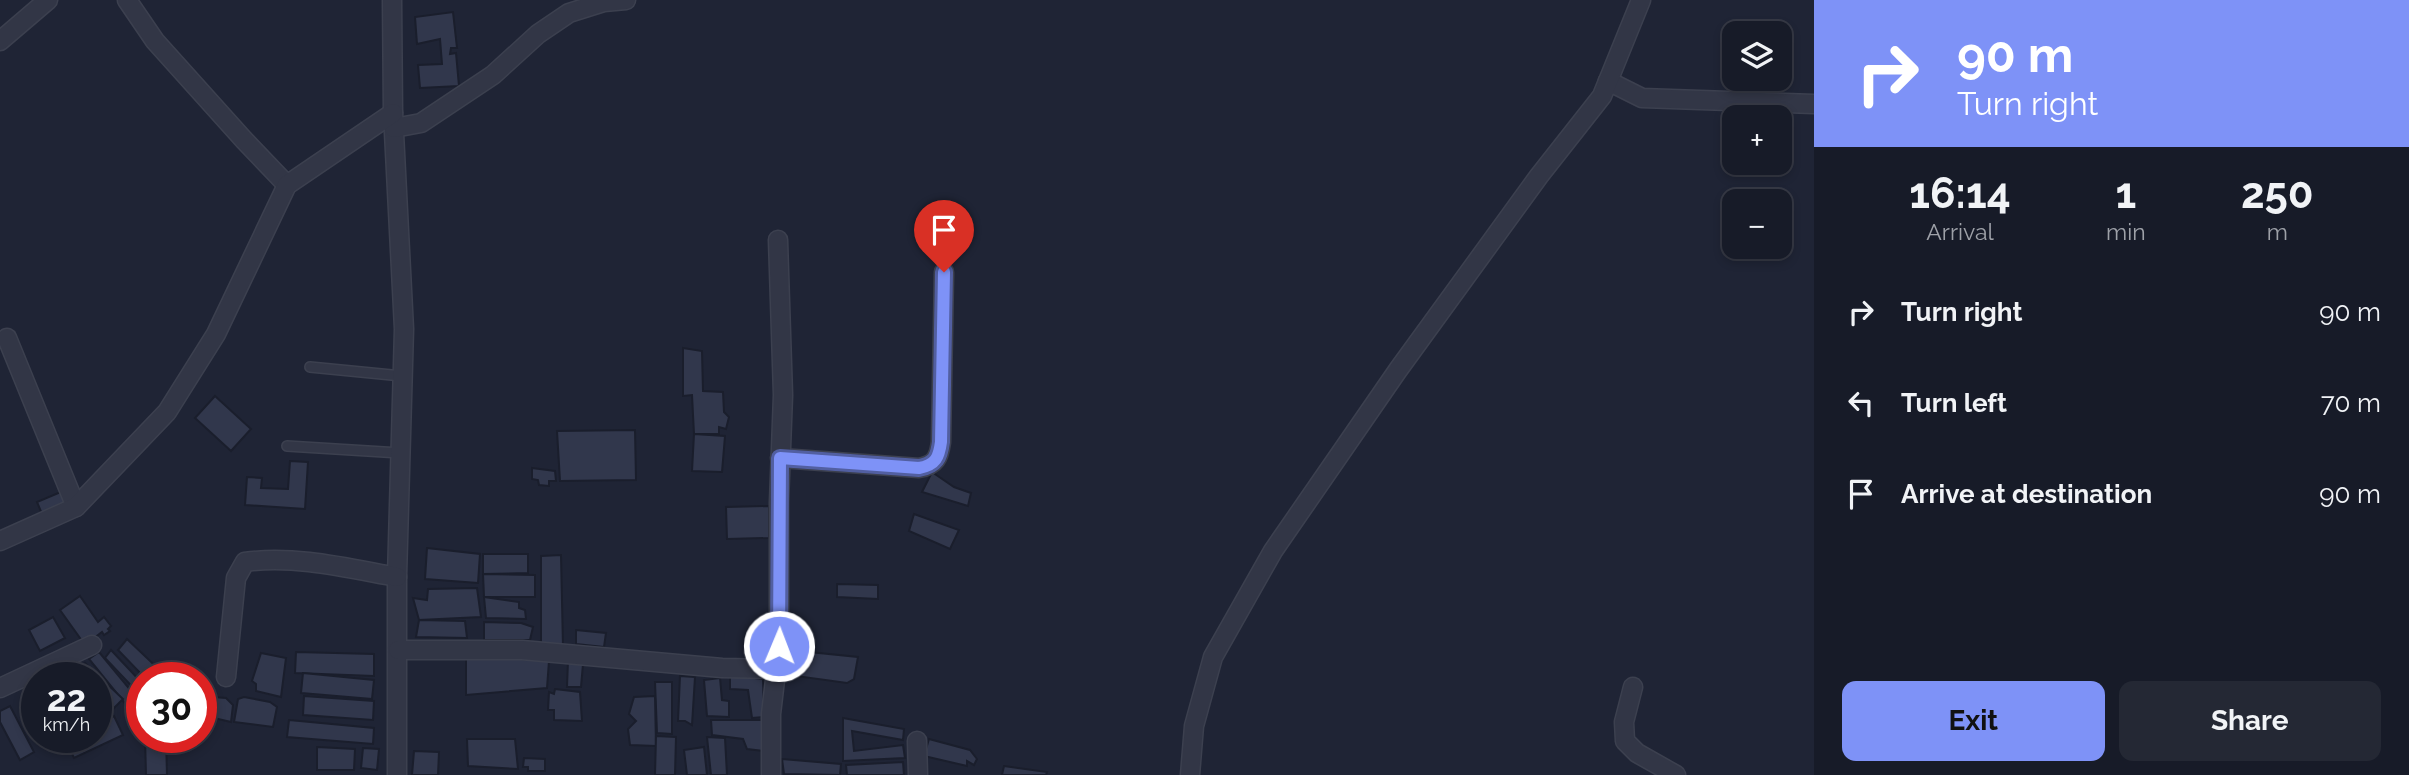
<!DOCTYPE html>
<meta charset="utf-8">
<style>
body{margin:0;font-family:Raleway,sans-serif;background:#242834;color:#f1f3f6;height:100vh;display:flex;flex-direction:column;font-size:26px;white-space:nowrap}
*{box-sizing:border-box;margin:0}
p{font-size:23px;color:#9ea1a8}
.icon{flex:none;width:38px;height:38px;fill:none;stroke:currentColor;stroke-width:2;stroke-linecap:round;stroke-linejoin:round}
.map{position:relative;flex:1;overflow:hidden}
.side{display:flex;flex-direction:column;background:#171b28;width:595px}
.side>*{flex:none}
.hud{background:#7e92f7;color:#fff;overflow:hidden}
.buttons{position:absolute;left:1722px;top:21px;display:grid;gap:14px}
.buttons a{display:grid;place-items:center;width:70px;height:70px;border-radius:14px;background:#171b28;box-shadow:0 4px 10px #0003,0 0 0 2px #363945;font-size:35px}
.speed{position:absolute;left:21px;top:662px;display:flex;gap:14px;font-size:35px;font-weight:700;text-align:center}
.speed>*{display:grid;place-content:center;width:91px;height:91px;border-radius:50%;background:#171b28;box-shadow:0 4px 10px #0003,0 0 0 2px #363945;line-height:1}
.speed small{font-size:18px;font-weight:400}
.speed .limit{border:10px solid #d22;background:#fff;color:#111}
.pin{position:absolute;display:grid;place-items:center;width:60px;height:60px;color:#fff;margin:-72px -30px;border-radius:50% 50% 50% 0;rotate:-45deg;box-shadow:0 0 7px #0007}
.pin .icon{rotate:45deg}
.me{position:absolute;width:77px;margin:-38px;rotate:1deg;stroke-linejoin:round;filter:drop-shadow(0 0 5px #0008)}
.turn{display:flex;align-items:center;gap:24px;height:147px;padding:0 28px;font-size:32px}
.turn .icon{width:91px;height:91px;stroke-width:2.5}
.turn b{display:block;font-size:49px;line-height:60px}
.eta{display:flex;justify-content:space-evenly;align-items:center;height:119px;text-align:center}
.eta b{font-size:42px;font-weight:700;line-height:49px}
.primary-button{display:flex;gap:14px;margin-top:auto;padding:14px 28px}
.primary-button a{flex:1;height:80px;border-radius:14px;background:#7e92f7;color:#111;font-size:28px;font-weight:700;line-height:80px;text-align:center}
.primary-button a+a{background:#242834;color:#f1f3f6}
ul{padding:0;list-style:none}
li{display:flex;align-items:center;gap:21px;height:91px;padding:0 28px}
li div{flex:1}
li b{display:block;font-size:26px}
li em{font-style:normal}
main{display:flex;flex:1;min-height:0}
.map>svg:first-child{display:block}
.building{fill:#31374c;stroke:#1a1e2c;stroke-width:2}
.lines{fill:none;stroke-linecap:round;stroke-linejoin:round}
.lane-casing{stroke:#3c404f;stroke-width:12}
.street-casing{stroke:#3c404f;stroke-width:21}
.lane{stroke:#323646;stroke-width:9}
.street{stroke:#323646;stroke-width:18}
.route-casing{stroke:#525fa1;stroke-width:18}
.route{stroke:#7e92f7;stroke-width:12}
</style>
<main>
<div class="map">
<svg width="1814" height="775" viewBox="0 0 1814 775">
<rect width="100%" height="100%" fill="#1f2435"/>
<g class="building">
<polygon points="453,12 457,48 451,48 450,54 456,53 459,86 420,88 418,65 442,64 440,39 417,44 415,17"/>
<polygon points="683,348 702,351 703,391 723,392 724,412 729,417 726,429 719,427 719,434 694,434 692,395 683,396"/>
<polygon points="215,396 251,429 231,451 195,418"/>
<polygon points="635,430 636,480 560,481 557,431"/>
<polygon points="694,434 725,436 722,472 692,471"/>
<polygon points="290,461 308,462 305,509 245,505 247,477 262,478 261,488 288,489"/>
<polygon points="532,468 555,471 556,481 549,481 549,486 539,485 538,480 532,479"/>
<polygon points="932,472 954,487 971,493 968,506 922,492"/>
<polygon points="63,491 68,502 42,514 37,502"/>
<polygon points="769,506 769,538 727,539 726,507"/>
<polygon points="914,514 959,530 950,549 909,531"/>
<polygon points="427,548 480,554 478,583 425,579"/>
<polygon points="483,554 528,554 528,573 483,574"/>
<polygon points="561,555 563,647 541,644 541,556"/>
<polygon points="483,574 535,575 535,597 484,597"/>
<polygon points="837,584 878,585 878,599 837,597"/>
<polygon points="477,588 481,617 419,620 413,598 427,600 428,589"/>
<polygon points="80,596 98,622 104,617 111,626 108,629 110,631 104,635 102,632 85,645 60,610"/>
<polygon points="484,597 519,602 519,608 525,610 526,619 486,618"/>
<polygon points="53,617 65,638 40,651 29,630"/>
<polygon points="419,620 465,621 467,638 416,637"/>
<polygon points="484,622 521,623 533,627 530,640 484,640"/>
<polygon points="576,630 606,633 604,647 576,644"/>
<polygon points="127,639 167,677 144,677 118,650"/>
<polygon points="111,650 142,683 142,697 105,658"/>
<polygon points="799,651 858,657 854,679 847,683 796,676"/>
<polygon points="99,652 137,698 127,706 89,659"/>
<polygon points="296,652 374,654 374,676 295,673"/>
<polygon points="261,653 286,658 281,697 256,691 256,684 252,681"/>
<polygon points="466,655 549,661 547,688 466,695"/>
<polygon points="568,660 583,664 581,687 567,687"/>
<polygon points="85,663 123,699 112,710 96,695 96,677 77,677 74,675"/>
<polygon points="180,670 198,674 199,677 179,677"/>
<polygon points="303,673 374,680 372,699 301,693"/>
<polygon points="730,675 763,679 764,717 752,718 748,690 730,689"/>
<polygon points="680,676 695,677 692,725 685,721 678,721"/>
<polygon points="720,678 722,700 729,701 729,717 707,716 704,680"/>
<polygon points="655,682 672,682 672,734 657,733"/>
<polygon points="555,689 580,692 582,721 554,720 554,710 548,710 549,692 554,694"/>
<polygon points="201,696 226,698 233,705 231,722 201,715"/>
<polygon points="304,696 374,701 373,720 303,715"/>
<polygon points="655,696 656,746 630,745 628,729 636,721 629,714 634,697"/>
<polygon points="244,697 270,702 277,707 273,727 234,722 238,699"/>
<polygon points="10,706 34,752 20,760 0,722 0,711"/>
<polygon points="114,716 123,735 74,758 65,739 71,737 96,737 96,725"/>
<polygon points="843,718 904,729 903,740 852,731 854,751 903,745 905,758 843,761"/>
<polygon points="289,720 374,728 373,744 287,737"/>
<polygon points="711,720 764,720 764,751 747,749 743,739 712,735"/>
<polygon points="656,736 676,737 675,775 655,775"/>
<polygon points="145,737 166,737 167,775 146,775"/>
<polygon points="707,737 725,738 727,775 711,775"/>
<polygon points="467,739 515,739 518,769 468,766"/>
<polygon points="929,739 970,750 977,759 974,765 967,761 967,766 924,756"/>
<polygon points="317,747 355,749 354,770 317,770"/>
<polygon points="704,747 707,775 687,775 684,750"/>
<polygon points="363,748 379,749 377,770 361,768"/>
<polygon points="414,751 439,752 438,775 412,775"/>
<polygon points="524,758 545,759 545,771 528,771 528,767 523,767"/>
<polygon points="782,759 841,764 840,775 784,774"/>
<polygon points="903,762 904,775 847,775 846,765"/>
<polygon points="1004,766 1047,772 1046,775 1002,775"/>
</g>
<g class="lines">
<g class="lane-casing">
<g id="lane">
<polyline points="310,367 402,376"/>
<polyline points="287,446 400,453"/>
</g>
</g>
<g class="street-casing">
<g id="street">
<polyline points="127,0 155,41 244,140 287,185"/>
<polyline points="392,0 393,113 404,329 397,577 397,775"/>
<polyline points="0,41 48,0"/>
<polyline points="1608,81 1642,98 1814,104"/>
<polyline points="394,128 421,123 493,75 538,34 569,13 604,2 626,0"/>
<polyline points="7,338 76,507"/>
<path d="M780 458 919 468C936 465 939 457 941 442L944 272"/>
<polyline points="0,541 76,507 167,412 216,334 287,185 393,113"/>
<polyline points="398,650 522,650 722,668 776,669"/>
<path d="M226 677 236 578 245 562C295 555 347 568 397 577"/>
<polyline points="1633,687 1624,722 1625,741 1637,753 1676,775"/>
<polyline points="0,688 92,645"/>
<polyline points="917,741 918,775"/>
<polyline points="771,775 771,714 779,646 779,502 783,395 778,240"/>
<polyline points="1190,775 1194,726 1213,657 1273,551 1398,370 1539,176 1602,96 1641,0"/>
</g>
</g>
<use href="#lane" class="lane"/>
<use href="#street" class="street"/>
</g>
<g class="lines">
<g class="route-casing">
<path id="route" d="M779 646 780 458 919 468C936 465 939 457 941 442L944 272"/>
</g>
<use href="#route" class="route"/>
</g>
</svg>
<div class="buttons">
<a><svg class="icon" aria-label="layers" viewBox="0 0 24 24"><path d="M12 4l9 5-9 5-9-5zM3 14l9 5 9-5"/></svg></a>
<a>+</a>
<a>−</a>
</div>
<div class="speed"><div>22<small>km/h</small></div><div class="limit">30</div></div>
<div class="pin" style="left:944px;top:272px;background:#d93025"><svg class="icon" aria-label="arrive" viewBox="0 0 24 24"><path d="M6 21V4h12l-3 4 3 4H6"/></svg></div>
<svg class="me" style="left:779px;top:646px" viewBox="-20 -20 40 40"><circle r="17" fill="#7e92f7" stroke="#fff" stroke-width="3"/><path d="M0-11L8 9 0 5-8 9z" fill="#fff"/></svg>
</div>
<section class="side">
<div class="hud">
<div class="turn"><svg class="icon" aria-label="right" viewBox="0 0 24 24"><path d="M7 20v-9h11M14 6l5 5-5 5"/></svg><div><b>90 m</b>Turn right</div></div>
</div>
<div class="eta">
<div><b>16:14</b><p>Arrival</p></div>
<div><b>1</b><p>min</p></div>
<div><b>250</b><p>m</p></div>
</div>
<ul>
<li><svg class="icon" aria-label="right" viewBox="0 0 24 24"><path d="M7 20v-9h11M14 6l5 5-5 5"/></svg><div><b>Turn right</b></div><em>90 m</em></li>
<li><svg class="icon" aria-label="left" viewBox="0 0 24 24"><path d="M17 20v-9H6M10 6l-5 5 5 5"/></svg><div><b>Turn left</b></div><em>70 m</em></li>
<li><svg class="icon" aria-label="arrive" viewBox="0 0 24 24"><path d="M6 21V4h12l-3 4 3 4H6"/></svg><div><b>Arrive at destination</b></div><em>90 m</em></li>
</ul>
<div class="primary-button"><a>Exit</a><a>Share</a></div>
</section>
</main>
